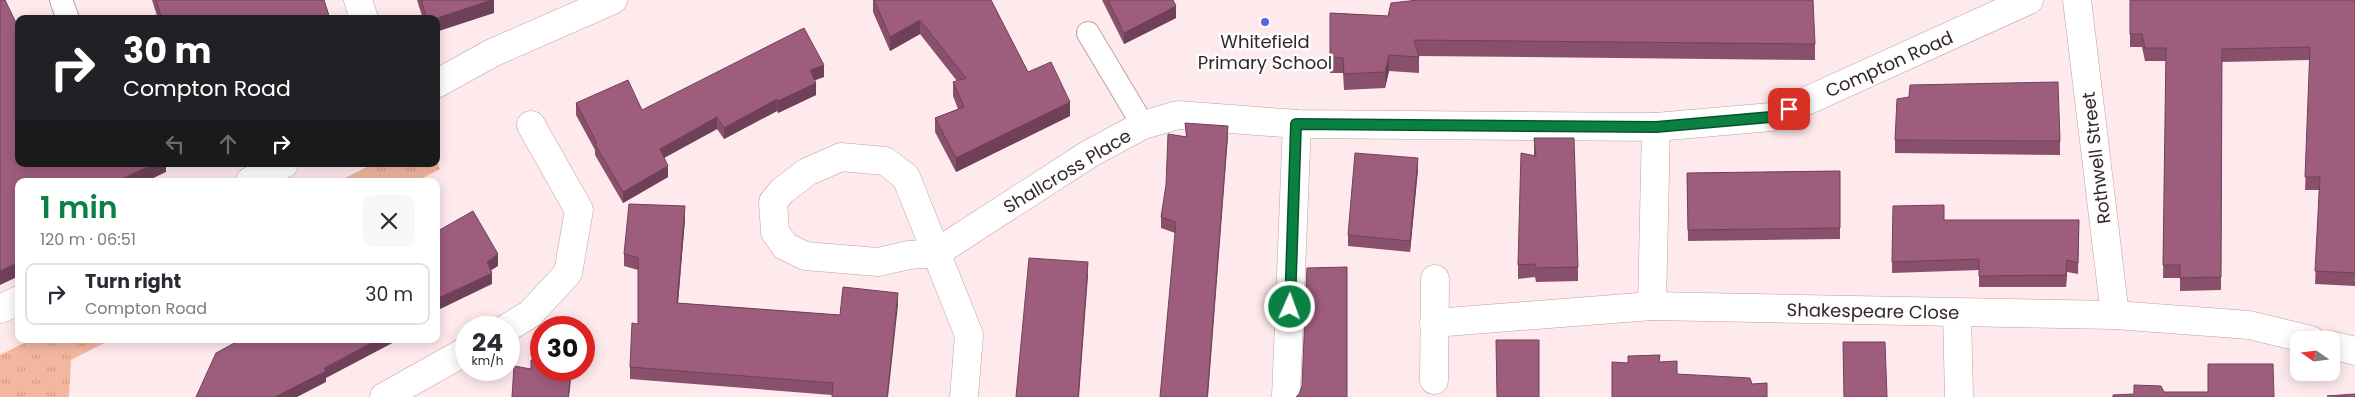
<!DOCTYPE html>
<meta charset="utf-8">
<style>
body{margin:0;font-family:Poppins,sans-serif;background:#f7f7f7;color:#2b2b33;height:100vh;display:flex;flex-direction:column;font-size:19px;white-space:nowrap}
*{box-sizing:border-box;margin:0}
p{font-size:16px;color:#7c7c81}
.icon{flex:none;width:28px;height:28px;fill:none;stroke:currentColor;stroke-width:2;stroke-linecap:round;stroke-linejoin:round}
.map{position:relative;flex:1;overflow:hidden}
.drawer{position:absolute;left:15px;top:178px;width:425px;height:165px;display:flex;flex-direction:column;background:#fff;border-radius:10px;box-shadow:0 2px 12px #0003}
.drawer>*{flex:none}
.top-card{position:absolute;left:15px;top:15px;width:425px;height:152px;border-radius:10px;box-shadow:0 2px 12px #0003;background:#202124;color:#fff;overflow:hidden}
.needle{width:32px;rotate:284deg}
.tools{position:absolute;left:2290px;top:331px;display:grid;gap:10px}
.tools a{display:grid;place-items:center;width:50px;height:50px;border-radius:10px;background:#fff;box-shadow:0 2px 12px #0003;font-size:25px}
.speed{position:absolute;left:455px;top:316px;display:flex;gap:10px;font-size:25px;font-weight:700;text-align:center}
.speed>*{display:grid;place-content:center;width:65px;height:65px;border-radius:50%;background:#fff;box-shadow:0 2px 12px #0003;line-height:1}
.speed small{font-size:12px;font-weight:400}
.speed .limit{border:8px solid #d22;background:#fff;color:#111}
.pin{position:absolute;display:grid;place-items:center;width:42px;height:42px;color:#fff;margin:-21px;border-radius:10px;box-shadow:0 2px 8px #0006}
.me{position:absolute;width:55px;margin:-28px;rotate:2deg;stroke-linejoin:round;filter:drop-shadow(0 0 4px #0008)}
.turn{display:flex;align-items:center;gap:18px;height:105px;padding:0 25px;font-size:22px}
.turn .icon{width:65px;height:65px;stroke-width:2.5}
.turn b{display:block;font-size:35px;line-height:42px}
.lanes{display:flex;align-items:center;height:48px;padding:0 25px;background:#0003;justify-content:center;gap:25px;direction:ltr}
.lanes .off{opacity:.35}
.round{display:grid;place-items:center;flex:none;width:52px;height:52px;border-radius:10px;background:#f7f7f7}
.headline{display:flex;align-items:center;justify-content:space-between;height:85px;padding:0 25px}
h1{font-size:30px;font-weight:600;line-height:38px;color:#0b8043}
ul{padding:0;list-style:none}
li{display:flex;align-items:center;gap:15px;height:62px;margin:0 10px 8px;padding:0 15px;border:2px solid #e1e1e2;border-radius:10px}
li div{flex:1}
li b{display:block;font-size:19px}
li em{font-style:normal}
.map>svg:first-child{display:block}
.grass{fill:url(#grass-tufts)}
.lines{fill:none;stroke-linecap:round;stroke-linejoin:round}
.service-casing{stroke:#be9fa4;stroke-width:24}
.minor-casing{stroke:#be9fa4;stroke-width:29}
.tertiary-casing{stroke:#be9fa4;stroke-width:29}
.service{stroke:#fff;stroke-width:22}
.minor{stroke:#fff;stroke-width:28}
.tertiary{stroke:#fff;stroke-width:28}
.wall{fill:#89506c}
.shaded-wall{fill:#6f4158}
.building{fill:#9f5d7e;stroke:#6f4158}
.route-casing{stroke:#07532c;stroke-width:12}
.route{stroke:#0b8043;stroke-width:9}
.poi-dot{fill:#5c63db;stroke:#fdfdfd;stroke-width:2}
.labels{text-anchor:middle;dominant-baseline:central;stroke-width:5;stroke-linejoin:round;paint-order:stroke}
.poi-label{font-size:18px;fill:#332729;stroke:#fdfdfd}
.street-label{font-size:18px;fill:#332729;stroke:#fdfdfd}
</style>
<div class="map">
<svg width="2355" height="397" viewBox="0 0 2355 397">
<defs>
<pattern id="grass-tufts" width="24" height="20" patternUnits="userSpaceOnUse" patternTransform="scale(1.25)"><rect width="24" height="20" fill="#f3b79f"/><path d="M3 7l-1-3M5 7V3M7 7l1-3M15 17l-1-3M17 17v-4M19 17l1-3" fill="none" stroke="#d19d89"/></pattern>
</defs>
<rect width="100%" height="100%" fill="#feeaed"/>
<g class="grass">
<polygon points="436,158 440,169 417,181 339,181 373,164 436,164"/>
<polygon points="32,339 112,339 71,360 69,397 0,397 0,355"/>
</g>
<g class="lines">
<g class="service-casing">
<g id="service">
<polyline points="61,0 68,19"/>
<polyline points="1088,33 1143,125"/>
</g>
</g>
<g class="minor-casing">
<g id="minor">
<polyline points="358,0 364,19"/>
<polyline points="2077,0 2115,315"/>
<polyline points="1652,306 1656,127"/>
<polyline points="1957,313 1959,397"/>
<polyline points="1434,323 1652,306 2115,315 2249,325 2311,340"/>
<polyline points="507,328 530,314 568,273 579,210 531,125"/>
<polyline points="2331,345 2355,351"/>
<polyline points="1434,380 1435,279"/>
<polyline points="384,397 466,351"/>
<polyline points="964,397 969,335 906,177 885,161 841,157 807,172 782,191 773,202 775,232 785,246 805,256 878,262 909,255 936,253 1089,154 1143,125 1178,115 1297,124 1656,127 1771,117 2029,0"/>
<polyline points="1286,397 1297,124"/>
</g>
</g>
<g class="tertiary-casing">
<g id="tertiary">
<polyline points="436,84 492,53 613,0"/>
<polyline points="250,181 284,164"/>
<polyline points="0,309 19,300"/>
</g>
</g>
<use href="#service" class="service"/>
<use href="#minor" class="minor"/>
<use href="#tertiary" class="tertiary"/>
</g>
<g class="wall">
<polygon points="152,0 324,0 330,19 158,19"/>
<polygon points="417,0 494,0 494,13 436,19 423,19"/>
<polygon points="873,0 991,0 1028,72 1070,116 956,172 935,132 935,118 958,109 953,96 953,82 957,81 920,34 890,51 873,12"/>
<polygon points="1102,0 1173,0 1176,18 1124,44"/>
<polygon points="2130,0 2355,0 2355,286 2315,284 2319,190 2305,190 2310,60 2222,62 2221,290 2180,291 2180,278 2163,278 2166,61 2145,61 2142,47 2130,47"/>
<polygon points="1330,13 1388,16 1815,44 1815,60 1419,56 1419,73 1389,71 1385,88 1344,90 1343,73 1330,73"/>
<polygon points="824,77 814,80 816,95 778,113 777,111 724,139 717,129 664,158 668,177 623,203 595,155 595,150 576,115 576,103 642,110"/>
<polygon points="1185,123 1228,137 1175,233 1161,228 1161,217 1186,137"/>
<polygon points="1534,138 1578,267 1578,281 1536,282 1535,277 1518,279 1518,265 1534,156"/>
<polygon points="1895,140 2060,141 2060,155 1895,153"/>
<polygon points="1418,169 1410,252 1348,246 1348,235"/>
<polygon points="1840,171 1840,239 1688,241 1687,173"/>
<polygon points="685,219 678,303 840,315 898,305 832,395 630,379 630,367 638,324 638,270 624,266 624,254"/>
<polygon points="1944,220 2079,220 2078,274 2067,272 2066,287 1979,287 1979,270 1892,273 1892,262"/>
</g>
<g class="shaded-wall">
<polygon points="492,0 494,0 494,13 436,32 436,19 434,19"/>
<polygon points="1176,6 1176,18 1124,44 1124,33"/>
<polygon points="920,20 920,34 890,51 890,37"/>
<polygon points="1389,55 1389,71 1385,88 1385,72"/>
<polygon points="824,65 824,77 810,82 810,70"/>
<polygon points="816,83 816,95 778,113 778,101"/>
<polygon points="777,99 777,111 724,139 724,128"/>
<polygon points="1070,102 1070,116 956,172 956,158"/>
<polygon points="717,117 717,129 660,160 660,149"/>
<polygon points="1228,126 1228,137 1208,397 1207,397"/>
<polygon points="1418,158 1418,169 1410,252 1410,241"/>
<polygon points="154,164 166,164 166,172 147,181 117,181"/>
<polygon points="668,166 668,177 623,203 623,192"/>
<polygon points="685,206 685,219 677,315 677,303"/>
<polygon points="498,254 498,266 487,273 487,262"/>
<polygon points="2067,260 2067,272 2066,287 2066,275"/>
<polygon points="19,262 19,276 0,285 0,271"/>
<polygon points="1088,262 1088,276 1079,397 1078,397"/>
<polygon points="492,273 492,284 436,311 436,299"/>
<polygon points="898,293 898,305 888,397 887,397"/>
<polygon points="379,339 400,339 326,378 326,382 297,397 275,397 324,368"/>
<polygon points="571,370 572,370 569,397 568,397"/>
</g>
<g class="building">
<polygon points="0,0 5,0 19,29 19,164 154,164 117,181 19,181 19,262 0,271"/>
<polygon points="156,0 324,0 330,19 162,19"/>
<polygon points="421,0 492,0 434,19 427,19"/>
<polygon points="874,0 991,0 1028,72 1051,62 1070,102 956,158 935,118 964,107 953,82 966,78 920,20 890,37"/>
<polygon points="1108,0 1173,0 1176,6 1124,33"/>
<polygon points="1418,0 1813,0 1815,44 1414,40 1419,57 1389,55 1385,72 1344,74 1343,58 1330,57 1330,13 1388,16 1391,3"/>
<polygon points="2130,0 2355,0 2355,273 2315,271 2320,177 2305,177 2310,47 2222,49 2221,277 2180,278 2180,265 2163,265 2166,48 2145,48 2142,34 2130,34"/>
<polygon points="804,28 824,65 810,70 816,83 778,101 777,99 724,128 717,117 660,149 668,166 623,192 595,144 597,143 576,103 628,80 642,110"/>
<polygon points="2058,82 2060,141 1895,140 1897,99 1909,97 1910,85"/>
<polygon points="1185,123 1228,126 1207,397 1160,397 1176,222 1161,217 1166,185 1168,134 1187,137"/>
<polygon points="1534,138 1574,138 1578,267 1536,268 1535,264 1518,265 1521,153 1536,156"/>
<polygon points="1355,153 1418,158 1410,241 1348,235"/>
<polygon points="1840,171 1840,228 1688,230 1687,173"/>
<polygon points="629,204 685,206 677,303 840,315 843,287 898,293 887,397 832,397 833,383 630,367 632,323 638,324 638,258 624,254"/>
<polygon points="1944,205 1944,220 2079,220 2078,263 2067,260 2066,275 1979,276 1979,259 1892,262 1893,206"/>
<polygon points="473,211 498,254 487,262 492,273 436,299 436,232"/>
<polygon points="1029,258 1088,262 1078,397 1016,397"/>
<polygon points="1347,267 1347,397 1296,397 1299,394 1302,386 1307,268"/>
<polygon points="242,339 379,339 324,368 326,371 275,397 196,397 216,353"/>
<polygon points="540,339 541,339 541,370 571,370 568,397 512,397 514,366 531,369 531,360 540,358"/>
<polygon points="1496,340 1539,340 1539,397 1497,397"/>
<polygon points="1843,342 1885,342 1887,397 1844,397"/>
<polygon points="1660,355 1659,362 1677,361 1677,374 1750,378 1752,384 1767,383 1767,397 1612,397 1612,362 1628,363 1628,356"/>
<polygon points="2208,364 2273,364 2274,397 2113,397 2113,395 2134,394 2134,385 2161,386 2164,392 2208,392"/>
<polygon points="2355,394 2355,397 2327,396"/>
</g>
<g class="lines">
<g class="route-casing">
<polyline id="route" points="1290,307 1296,124 1656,127 1771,117 1789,109"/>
</g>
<use href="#route" class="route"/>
</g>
<circle class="poi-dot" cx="1265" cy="22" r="5"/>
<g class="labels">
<g class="poi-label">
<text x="1265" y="41">Whitefield<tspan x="1265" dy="21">Primary School</tspan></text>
</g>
<g class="street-label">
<text transform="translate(1889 64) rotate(-24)">Compton Road</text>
<text transform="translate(2096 158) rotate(-97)">Rothwell Street</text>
<text transform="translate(1067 171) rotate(-31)">Shallcross Place</text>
<text transform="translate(1873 311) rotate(1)">Shakespeare Close</text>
</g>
</g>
</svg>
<div class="tools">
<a><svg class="needle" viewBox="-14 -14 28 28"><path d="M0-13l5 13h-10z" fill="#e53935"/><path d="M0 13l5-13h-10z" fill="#7c7c81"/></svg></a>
</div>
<div class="speed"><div>24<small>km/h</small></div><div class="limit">30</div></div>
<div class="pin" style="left:1789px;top:109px;background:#d93025"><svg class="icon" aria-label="arrive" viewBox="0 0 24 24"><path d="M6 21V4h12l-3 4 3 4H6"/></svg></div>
<svg class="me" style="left:1290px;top:307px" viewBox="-20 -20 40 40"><circle r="17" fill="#0b8043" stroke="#fff" stroke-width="3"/><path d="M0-11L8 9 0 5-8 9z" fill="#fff"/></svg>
<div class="top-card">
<div class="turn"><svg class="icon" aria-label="right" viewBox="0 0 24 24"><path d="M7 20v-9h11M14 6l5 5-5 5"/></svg><div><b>30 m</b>Compton Road</div></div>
<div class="lanes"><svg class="icon off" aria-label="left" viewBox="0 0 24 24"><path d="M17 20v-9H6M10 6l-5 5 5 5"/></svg><svg class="icon off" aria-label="ahead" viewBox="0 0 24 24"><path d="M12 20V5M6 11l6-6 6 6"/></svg><svg class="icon" aria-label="right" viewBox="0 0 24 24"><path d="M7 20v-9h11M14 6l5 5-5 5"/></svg></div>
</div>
<section class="drawer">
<div class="headline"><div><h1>1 min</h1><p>120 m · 06:51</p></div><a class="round"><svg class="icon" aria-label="close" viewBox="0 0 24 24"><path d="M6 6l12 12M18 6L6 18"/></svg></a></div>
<ul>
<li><svg class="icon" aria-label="right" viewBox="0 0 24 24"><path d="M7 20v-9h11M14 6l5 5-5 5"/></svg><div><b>Turn right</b><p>Compton Road</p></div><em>30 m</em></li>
</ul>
</section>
</div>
